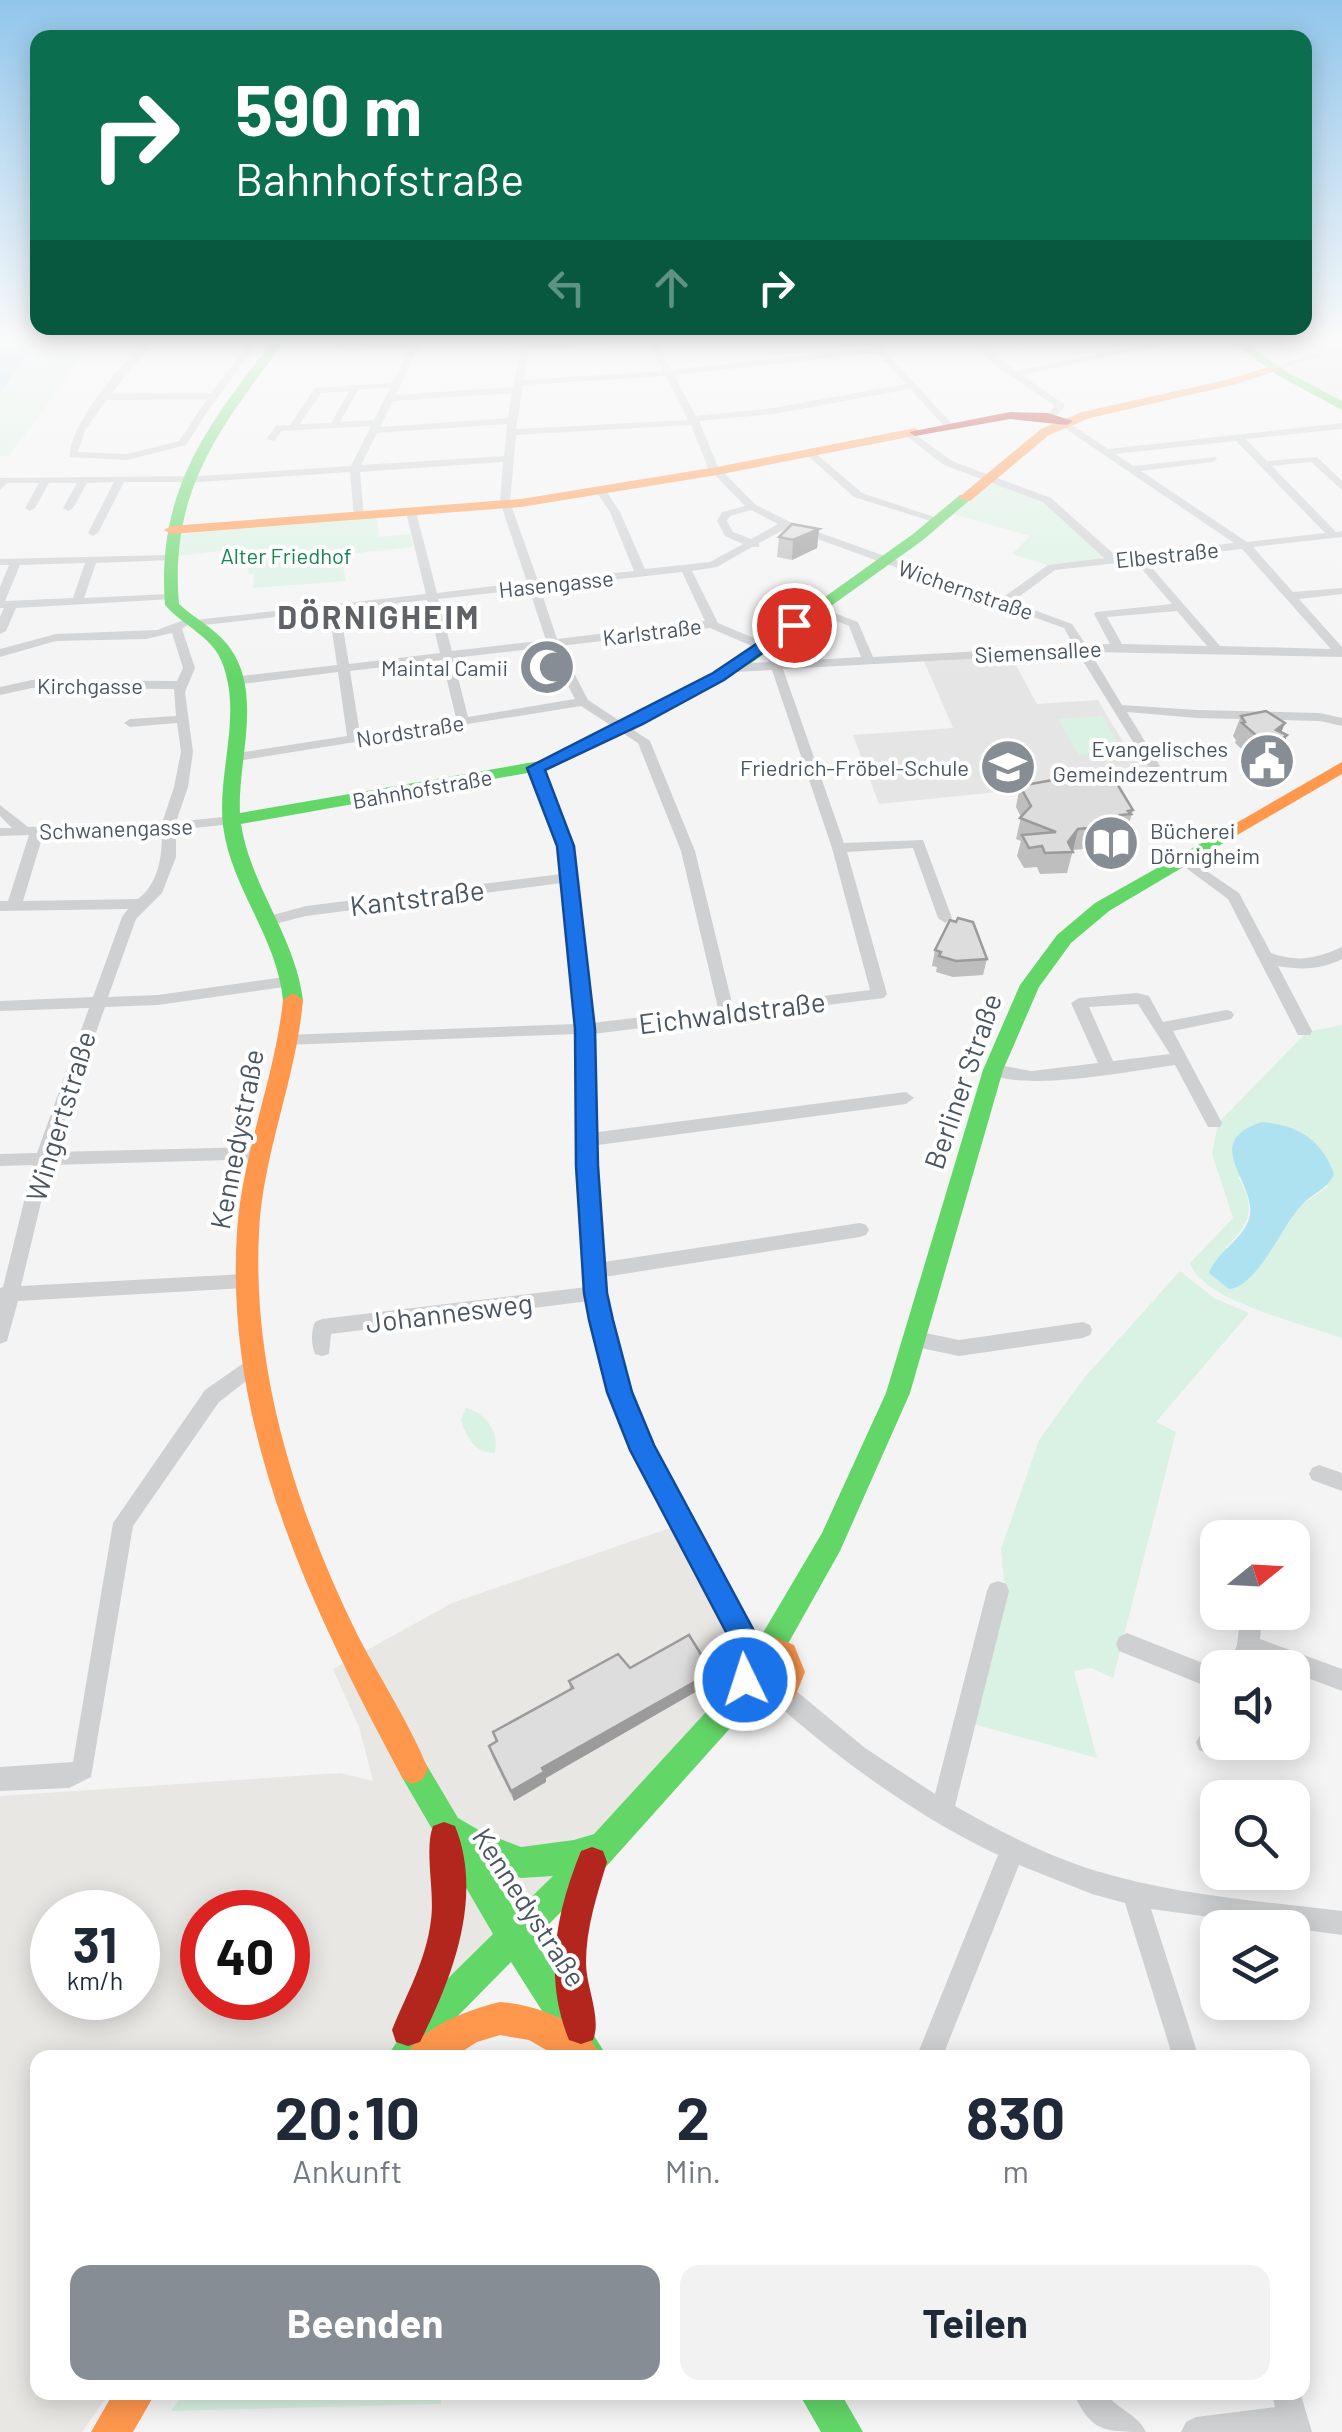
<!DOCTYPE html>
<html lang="de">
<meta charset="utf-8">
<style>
body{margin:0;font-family:Barlow,sans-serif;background:#f2f2f3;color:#1f2937;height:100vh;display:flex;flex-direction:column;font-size:38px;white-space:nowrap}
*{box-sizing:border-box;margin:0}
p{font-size:32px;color:#747a83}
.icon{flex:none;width:55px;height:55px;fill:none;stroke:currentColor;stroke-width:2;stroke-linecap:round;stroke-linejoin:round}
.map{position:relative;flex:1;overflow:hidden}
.drawer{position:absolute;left:30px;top:2050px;width:1280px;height:350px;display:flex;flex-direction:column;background:#fff;border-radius:20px;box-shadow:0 5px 25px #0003}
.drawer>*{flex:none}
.guide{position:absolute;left:30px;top:30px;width:1282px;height:305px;border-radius:20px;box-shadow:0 5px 25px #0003;background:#0b6e4f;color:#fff;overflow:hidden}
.needle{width:65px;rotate:72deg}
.fabs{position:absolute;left:1200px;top:1520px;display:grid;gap:20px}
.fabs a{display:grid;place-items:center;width:110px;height:110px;border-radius:20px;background:#fff;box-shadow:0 5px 25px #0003;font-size:50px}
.speed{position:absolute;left:30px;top:1890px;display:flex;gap:20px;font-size:50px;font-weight:700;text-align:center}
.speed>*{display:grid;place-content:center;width:130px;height:130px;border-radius:50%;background:#fff;box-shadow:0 5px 25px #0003;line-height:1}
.speed small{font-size:25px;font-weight:400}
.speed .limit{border:15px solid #d22;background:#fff;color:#111}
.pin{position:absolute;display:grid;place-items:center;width:85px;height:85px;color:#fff;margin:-42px;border:5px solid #fff;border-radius:50%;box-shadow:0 2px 10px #0007}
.me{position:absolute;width:110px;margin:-55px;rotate:356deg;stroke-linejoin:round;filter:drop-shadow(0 0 8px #0008)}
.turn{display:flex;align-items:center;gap:35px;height:210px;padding:0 40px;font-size:45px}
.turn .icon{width:130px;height:130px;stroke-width:2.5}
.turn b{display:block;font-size:70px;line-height:85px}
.lanes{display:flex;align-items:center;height:95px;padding:0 40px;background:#0003;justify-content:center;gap:50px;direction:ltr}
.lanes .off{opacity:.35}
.eta{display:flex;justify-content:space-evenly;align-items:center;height:170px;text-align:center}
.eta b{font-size:60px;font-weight:700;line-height:70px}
.primary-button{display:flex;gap:20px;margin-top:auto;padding:20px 40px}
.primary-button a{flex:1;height:115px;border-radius:20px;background:#868d94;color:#fff;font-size:40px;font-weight:700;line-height:115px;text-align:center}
.primary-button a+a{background:#f2f2f3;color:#1f2937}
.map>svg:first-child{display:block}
.commercial{fill:#e8e7e3;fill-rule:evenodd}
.education{fill:#e6e5e6}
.green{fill:#d9f2e3;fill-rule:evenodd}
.water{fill:#aee2f0}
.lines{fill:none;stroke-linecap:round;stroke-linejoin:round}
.stream{stroke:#aee2f0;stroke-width:2.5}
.street{fill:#ced0d2;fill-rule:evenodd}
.fast{fill:#63d668;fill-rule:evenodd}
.slow{fill:#ff974d;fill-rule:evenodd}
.jam{fill:#b3261e;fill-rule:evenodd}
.wall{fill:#bebebf}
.shaded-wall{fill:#9b9b9b}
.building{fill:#ddddde;stroke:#9b9b9b;stroke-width:2.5}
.route{fill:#1a73e8;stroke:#114b97;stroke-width:2.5}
.labels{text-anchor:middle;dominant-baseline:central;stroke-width:8;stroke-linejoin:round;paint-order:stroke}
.far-street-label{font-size:22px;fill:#4a5661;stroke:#fff}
.far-park-label{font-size:22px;fill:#17864f;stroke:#fff}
.far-poi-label{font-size:22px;fill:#4a5661;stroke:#fff;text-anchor:end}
.street-label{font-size:28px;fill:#4a5661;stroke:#fff}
.far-district-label{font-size:32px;font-weight:bold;letter-spacing:2.5px;fill:#5f6368;stroke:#fff}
</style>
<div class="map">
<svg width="1342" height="2432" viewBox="0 0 1342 2432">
<rect width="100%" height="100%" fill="#f4f4f4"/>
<g class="commercial">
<polygon points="1342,351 1342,402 1284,370"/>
<path d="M676 1526 722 1625 729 1650 727 1672 701 1727 385 2057 38 2058V2392L109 2393 82 2432H0V1796L341 1773 373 1781 359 1727 333 1669 452 1603ZM52 1912H138V1998H52ZM202 1912H288V1998H202Z"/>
</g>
<polygon class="education" points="1011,656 1037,704 1098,700 1132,757 1143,756 1153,772 1148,777 879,804 853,735 953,728 924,661"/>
<g class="green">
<polygon points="39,338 96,338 9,456 0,456 0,393"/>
<polygon points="995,484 1040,499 1103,556 1100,559 1047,565 1012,554 1030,536 952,514 985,485"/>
<polygon points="377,518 379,537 410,534 413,547 349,554 350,561 343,567 346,581 253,588 254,574 249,574 244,555 223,558 221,551 177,556 179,536 189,533"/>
<polygon points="1102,716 1123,752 1079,755 1058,719"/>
<path d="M1342 1025V1338C1305 1324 1202 1301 1190 1263L1233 1218 1212 1154 1218 1123 1307 1032ZM1238 1177 1329 1186 1301 1205 1263 1261 1225 1248C1250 1225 1257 1207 1238 1177Z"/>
<polygon points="1180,1271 1214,1298 1249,1313 1156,1422 1176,1432 1113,1678 1091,1668 1074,1671 1097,1758 973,1724 1005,1592 1001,1549 1039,1440 1084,1378"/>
<path d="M466 1408C487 1414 499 1432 495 1453 476 1454 466 1437 461 1420Z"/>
<polygon points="184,2393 441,2392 441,2404 171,2411"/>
</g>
<g class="water">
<polygon points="0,338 39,338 0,393"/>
<path d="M1262 1122C1297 1125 1322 1139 1334 1174 1327 1190 1312 1193 1301 1206 1282 1226 1257 1287 1229 1289L1209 1273C1217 1251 1246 1238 1250 1215 1255 1180 1200 1142 1262 1122Z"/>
</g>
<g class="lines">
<polyline class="stream" points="1281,338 1342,357"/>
<g class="street">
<path d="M150 338H160L151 345 111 394 211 393 253 338H262L209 409 186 445 127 460 70 457C67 428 126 356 150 338ZM207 399 179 441 127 454 78 452 85 431 106 400Z"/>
<path d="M342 338H350L347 345 413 342 415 338H423L396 395 513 387 523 338H531L530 343 654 338 671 370 872 348 864 338H873L952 424V428H946L910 389 773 414 699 421 718 467 756 505 790 522 1002 598 1048 565 1104 558 1043 502 944 465 906 436V432H912L952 461 1051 498 1116 556 1234 543 1060 425V421H1066L1108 449 1342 423V429L1246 439 1267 461 1317 457 1342 481V490L1311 462 1272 466 1336 532 1342 531V537L1253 547 1293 592 1342 588V594L1299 599 1342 647V657L1090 652 1122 705 1197 710 1320 713 1342 718V726L1320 721 1197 718 1127 712 1160 766 1154 770 1148 766 1078 653 783 669 844 843 923 840 952 918 945 923 938 918 913 848 847 852 887 994 884 998 593 1034 598 1132 906 1092 914 1098 906 1104 598 1145 604 1262 860 1223 866 1225 869 1230 866 1235 860 1237 604 1277 605 1293 630 1393 652 1447 760 1645 763 1653 760 1661 752 1664 744 1661 633 1450 610 1393 589 1301 331 1334 329 1354 322 1356 315 1354C311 1345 311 1330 315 1322L322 1319 587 1287 581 1145 579 1140 581 1136 577 1034 286 1045 278 1040 286 1035 577 1024 562 883 306 916 267 926 260 921 262 918 306 906 561 874 558 845 528 768 535 764 542 768 572 845 592 1023 718 1008 681 851 638 743 581 706 237 761 231 757 232 754 347 736 338 672 233 685 227 681 233 677 337 665 329 611 195 626 190 623 182 629 195 668 185 692 193 752 188 787 176 822 232 816 239 820 232 824 176 830V857L162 893 136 919 108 997 158 995 291 976 299 981 291 986 158 1005 105 1007 54 1152 261 1147 269 1153 261 1159 50 1165 21 1286 245 1274 251 1276 254 1281 251 1286 245 1288 18 1301 7 1341 0 1344V1288L3 1287 33 1165 0 1166V1154L37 1153 89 1008 0 1011V1001L93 997 122 917 128 909 0 911V901H8L29 835 0 836V828H12L0 816V805L28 827 162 823 174 787 181 752 177 723 130 727 124 723 130 719 176 716 174 689 32 688 0 695V687L32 680 177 681 183 668 172 633 146 639 56 641 0 657V649L56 634 157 630 184 620 190 623 195 620 426 594 406 512 411 509 416 512 437 593 527 582 500 502 503 462 360 472 364 517 359 520 354 517 350 472 200 482H124L98 533 93 536 88 533 114 482 87 483 73 508 68 511 63 508 77 483H49L35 508 30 511 25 508 39 483H7L0 490V478L200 476 351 466 371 426 282 431 274 441 266 439 276 426 290 425 315 388 392 383 410 347 345 351 338 346ZM648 342 663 371 524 380 530 348ZM877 353 906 384 773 408 696 416 674 375ZM666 376 688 420 516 429 523 385ZM390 388 374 420 340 422 358 390ZM349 391 331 423 300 424 321 393ZM512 393 508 418 380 427 393 401ZM507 424 504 456 361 465 377 433ZM691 425 708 468 745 506 722 512 717 521 725 536 743 544 710 562 645 569 620 512 604 488 600 487 595 490 610 512 634 571 538 581 510 502 516 435ZM1236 441 1325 533 1247 542 1141 471 1212 462 1217 459 1216 457 1133 466 1115 454ZM751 510 778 524 751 539 733 532 727 521 730 516ZM787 528 1064 628 1074 646 873 657 858 622 816 606 810 609 812 611 849 626 861 657 781 662 775 647 718 623 692 571 717 567 752 547H759V543ZM1242 549 1331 649 1220 646 1145 560ZM1135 561 1172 604 1096 612 1094 614 1110 644 1086 645 1072 624 1012 602 1055 570ZM682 572 705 621 557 639 540 588ZM529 589 546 640 452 651 438 599ZM427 600 440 653 349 664 340 610ZM1177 611 1207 646 1122 644 1107 617ZM710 628 766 652 769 662 734 664 728 668 734 672 772 670 832 848 870 990 733 1007 695 851 650 741 588 700 560 646ZM548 647 575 699 468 717 453 658ZM442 660 456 718 360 734 350 671ZM162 831C162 857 159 883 138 899L23 901 43 835Z"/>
<polygon points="967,338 976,338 1016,371 1177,338 1194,338 1022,375 1064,404 1064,408 1052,419 1047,416 1055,406 995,365"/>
<polygon points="1342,345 1342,351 1275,371 1270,368"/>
<polygon points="807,451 813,451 862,493 943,520 934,522 854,497 807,455"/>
<path d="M168 555 173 558 172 560 96 563 84 598 169 594 175 597 173 599 16 608 6 631 0 634V617L4 608H0V587L9 565H0V559ZM85 563 73 598 5 601 20 565Z"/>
<path d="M1183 855 1239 893 1271 953C1298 963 1318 958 1342 947V959C1321 970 1300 970 1278 966L1312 1031 1310 1035H1298L1228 899 1178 862V856Z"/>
<path d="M1137 993 1149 996 1163 1022 1226 1010 1231 1011 1234 1015 1231 1019 1173 1031 1222 1123 1220 1127H1208L1175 1065C1135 1070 1013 1095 985 1070L993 1064 1032 1071 1098 1063 1071 1003 1079 998ZM1138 1004 1170 1054 1113 1061 1089 1007Z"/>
<polygon points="1083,1322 1090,1325 1092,1330 1090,1335 1083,1338 959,1356 916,1347 909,1345 907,1339 909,1333 916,1331 959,1340"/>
<polygon points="255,1355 262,1357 264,1363 262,1369 219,1402 133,1526 91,1777 69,1788 0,1791 0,1767 73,1762 113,1523 205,1390"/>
<polygon points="1319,1465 1342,1473 1342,1491 1312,1480 1309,1474 1312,1468"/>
<path d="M998 1581 1006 1584 1009 1591 955 1806C999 1831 1045 1855 1093 1870 1174 1895 1259 1901 1342 1911V1935L1151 1909 1199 2058H1173L1125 1903 1092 1894 1019 1865 942 2058H916L998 1855C916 1816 841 1761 773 1701L770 1693 773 1685 781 1682 789 1685 865 1748 935 1794 987 1591 990 1584Z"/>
<polygon points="1241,1612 1263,1612 1260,1639 1342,1669 1342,1691 1292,1672 1292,1668 1280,1668 1254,1658 1250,1668 1228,1668 1237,1645"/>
<polygon points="1127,1633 1218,1669 1218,1691 1119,1651 1116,1644 1119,1637"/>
<polygon points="1218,1716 1218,1742 1221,1742 1215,1750 1207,1753 1199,1750 1196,1742 1210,1719"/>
<path d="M1073 2392H1105C1116 2409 1138 2414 1146 2432 1104 2432 1091 2432 1073 2392Z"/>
<polygon points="1271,2392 1300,2392 1312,2432 1181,2432 1186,2422 1196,2417 1275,2407"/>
</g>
<g class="fast">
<path d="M275 338H287C222 426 169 488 179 604 194 618 214 628 227 644 265 691 237 760 240 813L540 761 643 712 743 656 913 534 960 495 972 498 923 540 753 662 655 718 550 769 241 824C251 887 295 936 303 1000L293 1007 283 1000C277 937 231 888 223 826 217 772 242 717 223 665 214 637 183 626 165 605 156 490 208 424 275 338Z"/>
<polygon points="1227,338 1240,338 1285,371 1342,401 1342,410 1277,375"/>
<polygon points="1221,832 1230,837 1227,841 1109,911 1071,943 1039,987 1003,1070 910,1393 840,1551 780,1658 770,1662 760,1658 756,1648 760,1638 822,1533 886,1393 983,1070 1020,985 1057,935 1095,903"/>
<path d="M749 1672 759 1676 763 1686 759 1696 604 1869 534 1939 608 2058H572L511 1962 448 2026 423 2058H386L424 2002 493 1934 403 1779 398 1769 403 1759 413 1754 423 1759 458 1818 482 1832 521 1847 574 1840 594 1834 739 1676ZM487 1867 521 1878 553 1876 516 1912Z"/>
<polygon points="798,2392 840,2392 863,2432 821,2432"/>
</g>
<g class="slow">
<polygon points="1275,365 1279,370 1233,385 1090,418 1049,435 970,501 958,498 1041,429 1082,412 1226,380"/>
<polygon points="915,428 921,432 919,435 717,475 521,507 171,534 164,530 171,526 521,499 717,467"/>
<polygon points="1342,762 1342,774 1227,841 1221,842 1212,837"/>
<path d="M293 993 303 1000C296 1079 263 1153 259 1232 252 1372 296 1509 357 1634 380 1679 409 1722 428 1769L423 1779 413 1784 403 1779C312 1610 224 1429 237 1232 242 1153 275 1079 283 1000Z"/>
<path d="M769 1635 794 1645 805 1672 794 1699 767 1710 740 1699 729 1672 740 1645ZM763 1662H771L776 1668V1676L771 1681H763L758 1676V1668Z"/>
<path d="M500 2002C531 2004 585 2021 598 2052L595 2058H560L529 2040 500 2035 477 2042 452 2058H405C417 2028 470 2009 500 2002Z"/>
<polygon points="114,2392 156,2392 133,2432 91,2432"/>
</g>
<g class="jam">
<polygon points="1010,412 1048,413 1073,421 1067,425 1010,419 915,436 909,432"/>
<path d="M444 1822 455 1826C484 1897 452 1979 420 2042L408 2046 396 2042 392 2030C407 1993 426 1961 431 1920 435 1892 424 1850 433 1826Z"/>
<path d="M592 1847 603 1851 607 1862C597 1895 586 1928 586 1963 586 1987 602 2018 593 2040L581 2044 569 2040C543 1977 556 1912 581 1851Z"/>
</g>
</g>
<g class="wall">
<polygon points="819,529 817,548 792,560 777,557 779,537"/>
<polygon points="1241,716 1287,735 1279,756 1268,765 1251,758 1235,743 1236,740 1233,736"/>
<polygon points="1097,784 1133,810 1127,831 1125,835 1122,836 1119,845 1111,854 1096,848 1073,850 1067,873 1040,874 1037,867 1024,868 1017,856 1021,841 1016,839 1021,817 1016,807 1020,786"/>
<polygon points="935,950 987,959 983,975 953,977 936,972 937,967 932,966"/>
<polygon points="630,1668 712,1672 711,1683 546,1778 546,1782 514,1801 492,1756 489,1746 496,1742 493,1732 570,1690 569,1681"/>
</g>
<g class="shaded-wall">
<polygon points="819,529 817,548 792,560 793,540"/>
<polygon points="1285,723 1277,743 1287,735 1279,756 1268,765 1276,744 1276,730"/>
<polygon points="1125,824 1119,845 1111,854 1117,833"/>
<polygon points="1078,829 1073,850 1071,852 1068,842"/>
<polygon points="712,1672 711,1683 546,1778 546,1782 514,1801 511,1791 542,1768"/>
</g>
<g class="building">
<polygon points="792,524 819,529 793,540 779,537"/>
<polygon points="1266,711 1285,723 1276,730 1287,735 1276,744 1258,737 1242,723 1245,722 1241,716"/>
<polygon points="1069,777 1095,779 1097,784 1116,782 1133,810 1128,811 1131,814 1120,815 1125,824 1117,833 1101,827 1078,829 1068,842 1073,852 1045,853 1042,846 1029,848 1022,835 1056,832 1020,818 1031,806 1020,786"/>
<polygon points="958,918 973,922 987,959 956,961 939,956 941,952 935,950 950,920 956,922"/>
<polygon points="689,1635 712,1672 542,1768 544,1772 511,1791 489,1746 497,1741 493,1732 573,1688 569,1681 618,1654 630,1668"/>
</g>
<linearGradient id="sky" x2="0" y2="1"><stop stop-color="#91c6eb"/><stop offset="0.5" stop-color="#fafafa"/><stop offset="1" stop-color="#fafafa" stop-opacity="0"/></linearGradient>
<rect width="1342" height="679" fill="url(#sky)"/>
<path class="route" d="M789 622 802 625 724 680 643 724 545 770 574 846 595 1029 598 1166 607 1293 613 1320 632 1392 654 1445 766 1653 755 1690 745 1694 735 1690C729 1677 729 1665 736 1651L630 1450 607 1392 589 1320 584 1293 576 1166 575 1029 557 846 527 768 713 673Z"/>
<defs>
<g id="mosque-disc" transform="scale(2.875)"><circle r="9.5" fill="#868d94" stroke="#fff"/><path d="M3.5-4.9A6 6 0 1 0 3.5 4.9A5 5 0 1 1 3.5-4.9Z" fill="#fff"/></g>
<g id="civic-disc" transform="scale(2.875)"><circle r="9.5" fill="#868d94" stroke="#fff"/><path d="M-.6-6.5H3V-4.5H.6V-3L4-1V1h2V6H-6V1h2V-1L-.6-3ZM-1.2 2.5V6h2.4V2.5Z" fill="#fff"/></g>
<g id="school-disc" transform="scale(2.875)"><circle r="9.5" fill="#868d94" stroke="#fff"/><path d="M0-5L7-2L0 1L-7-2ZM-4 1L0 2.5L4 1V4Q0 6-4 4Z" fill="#fff"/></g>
<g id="library-disc" transform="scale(2.875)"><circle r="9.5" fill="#868d94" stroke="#fff"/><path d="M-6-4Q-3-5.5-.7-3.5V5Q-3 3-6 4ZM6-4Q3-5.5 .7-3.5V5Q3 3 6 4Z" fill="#fff"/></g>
</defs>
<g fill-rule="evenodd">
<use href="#mosque-disc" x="547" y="667"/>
<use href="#civic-disc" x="1267" y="761"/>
<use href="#school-disc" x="1008" y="767"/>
<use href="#library-disc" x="1111" y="843"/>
</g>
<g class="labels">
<g class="far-street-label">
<text transform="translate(1167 554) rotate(-6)">Elbestraße</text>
<text transform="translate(556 583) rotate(-6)">Hasengasse</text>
<text transform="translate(966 589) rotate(19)">Wichernstraße</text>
<text transform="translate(652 631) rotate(-7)">Karlstraße</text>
<text transform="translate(1038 651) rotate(-3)">Siemensallee</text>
<text x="90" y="685">Kirchgasse</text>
<text transform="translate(410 730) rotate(-9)">Nordstraße</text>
<text transform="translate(422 788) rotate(-10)">Bahnhofstraße</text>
<text transform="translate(116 828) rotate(-2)">Schwanengasse</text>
</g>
<g class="far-park-label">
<text x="286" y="555">Alter Friedhof</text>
</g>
<g class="far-poi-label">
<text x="508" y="667">Maintal Camii</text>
<text x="1228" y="748">Evangelisches<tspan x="1228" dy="25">Gemeindezentrum</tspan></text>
<text x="969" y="767">Friedrich-Fröbel-Schule</text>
<text x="1150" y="830" text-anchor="start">Bücherei<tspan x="1150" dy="25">Dörnigheim</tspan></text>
</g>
<g class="street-label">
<text transform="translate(417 897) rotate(-7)">Kantstraße</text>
<text transform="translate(732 1012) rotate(-7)">Eichwaldstraße</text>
<text transform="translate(962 1081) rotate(-71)">Berliner Straße</text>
<text transform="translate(60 1116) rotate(-73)">Wingertstraße</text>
<text transform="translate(236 1139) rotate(-79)">Kennedystraße</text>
<text transform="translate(449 1312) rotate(-7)">Johannesweg</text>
<text transform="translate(530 1907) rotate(57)">Kennedystraße</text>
</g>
<g class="far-district-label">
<text x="379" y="616">DÖRNIGHEIM</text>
</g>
</g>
</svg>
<div class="fabs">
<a><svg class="needle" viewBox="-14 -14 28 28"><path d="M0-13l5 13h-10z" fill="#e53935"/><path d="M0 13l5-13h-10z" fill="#747a83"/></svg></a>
<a><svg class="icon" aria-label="sound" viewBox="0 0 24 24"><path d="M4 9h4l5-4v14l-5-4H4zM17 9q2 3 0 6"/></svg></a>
<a><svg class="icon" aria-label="search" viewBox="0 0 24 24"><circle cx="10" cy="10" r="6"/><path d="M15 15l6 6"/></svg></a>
<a><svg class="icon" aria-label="layers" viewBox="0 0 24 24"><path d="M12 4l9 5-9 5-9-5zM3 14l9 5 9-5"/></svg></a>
</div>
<div class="speed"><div>31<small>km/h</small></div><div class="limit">40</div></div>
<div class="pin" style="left:794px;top:625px;background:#d93025"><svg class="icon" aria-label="arrive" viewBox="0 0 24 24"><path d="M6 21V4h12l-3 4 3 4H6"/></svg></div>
<svg class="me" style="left:745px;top:1680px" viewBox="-20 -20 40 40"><circle r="17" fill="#1a73e8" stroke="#fff" stroke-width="3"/><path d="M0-11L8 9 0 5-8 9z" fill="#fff"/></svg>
<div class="guide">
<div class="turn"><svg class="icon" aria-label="right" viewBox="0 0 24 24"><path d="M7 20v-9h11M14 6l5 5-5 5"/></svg><div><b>590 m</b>Bahnhofstraße</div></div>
<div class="lanes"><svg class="icon off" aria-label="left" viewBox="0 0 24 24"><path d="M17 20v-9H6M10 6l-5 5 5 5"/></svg><svg class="icon off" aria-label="ahead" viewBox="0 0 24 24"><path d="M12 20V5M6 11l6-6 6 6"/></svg><svg class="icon" aria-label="right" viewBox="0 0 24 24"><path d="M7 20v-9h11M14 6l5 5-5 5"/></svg></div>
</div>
<section class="drawer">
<div class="eta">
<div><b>20:10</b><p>Ankunft</p></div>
<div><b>2</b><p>Min.</p></div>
<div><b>830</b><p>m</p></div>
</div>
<div class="primary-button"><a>Beenden</a><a>Teilen</a></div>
</section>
</div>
